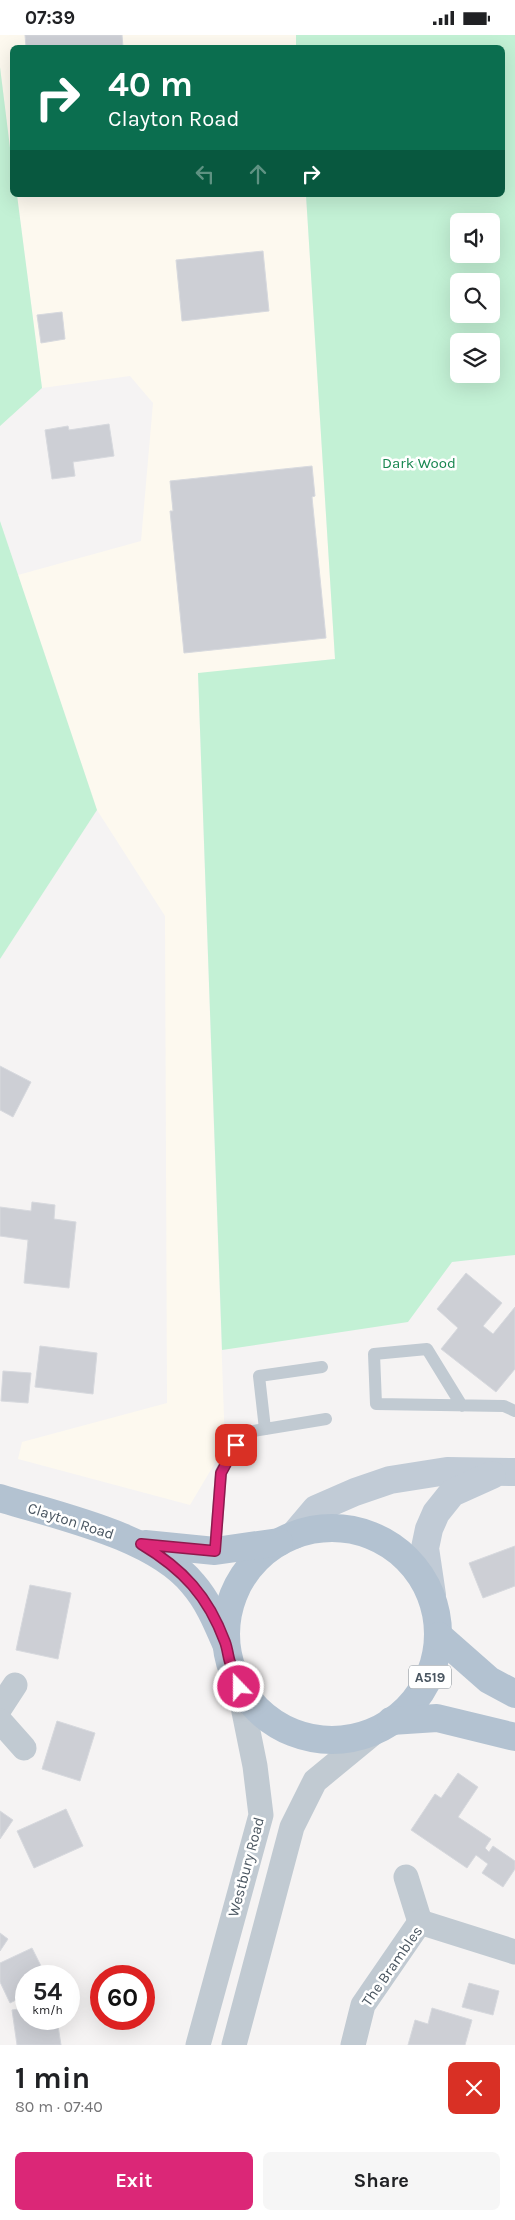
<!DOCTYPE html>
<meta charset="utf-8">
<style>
body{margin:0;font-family:Karla,sans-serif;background:#f6f6f6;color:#202124;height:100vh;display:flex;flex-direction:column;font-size:19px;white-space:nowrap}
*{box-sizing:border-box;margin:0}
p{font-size:16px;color:#757577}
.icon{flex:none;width:28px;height:28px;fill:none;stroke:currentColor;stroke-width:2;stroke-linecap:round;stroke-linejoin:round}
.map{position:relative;height:2010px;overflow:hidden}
.panel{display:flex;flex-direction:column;background:#fff;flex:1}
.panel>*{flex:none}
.banner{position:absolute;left:10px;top:10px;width:495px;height:152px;border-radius:8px;box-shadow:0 5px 20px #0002;background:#0b6e4f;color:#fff;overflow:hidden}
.tools{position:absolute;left:450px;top:178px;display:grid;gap:10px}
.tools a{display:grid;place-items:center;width:50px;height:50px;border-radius:8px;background:#fff;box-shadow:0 5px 20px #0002;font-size:25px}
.speed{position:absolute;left:15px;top:1930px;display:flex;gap:10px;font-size:25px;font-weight:700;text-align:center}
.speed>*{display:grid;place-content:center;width:65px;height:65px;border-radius:50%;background:#fff;box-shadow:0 5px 20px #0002;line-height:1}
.speed small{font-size:12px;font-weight:400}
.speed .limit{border:8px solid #d22;background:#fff;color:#111}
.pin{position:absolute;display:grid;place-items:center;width:42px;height:42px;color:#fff;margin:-21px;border-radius:10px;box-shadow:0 2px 8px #0006}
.me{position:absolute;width:55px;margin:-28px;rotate:338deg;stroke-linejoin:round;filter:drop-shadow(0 0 4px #0008)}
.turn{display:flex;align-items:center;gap:18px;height:105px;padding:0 15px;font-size:22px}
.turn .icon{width:65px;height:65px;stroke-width:2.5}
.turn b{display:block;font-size:35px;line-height:42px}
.lanes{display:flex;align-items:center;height:48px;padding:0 15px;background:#0003;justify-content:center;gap:25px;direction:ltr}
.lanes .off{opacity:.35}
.round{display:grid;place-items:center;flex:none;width:52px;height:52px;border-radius:8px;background:#f6f6f6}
.head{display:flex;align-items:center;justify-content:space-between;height:85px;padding:0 15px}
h1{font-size:30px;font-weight:700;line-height:38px}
.button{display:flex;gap:10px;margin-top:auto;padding:10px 15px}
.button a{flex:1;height:58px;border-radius:8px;background:#db2777;color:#fff;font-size:20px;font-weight:700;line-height:58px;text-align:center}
.button a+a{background:#f6f6f6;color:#202124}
.status{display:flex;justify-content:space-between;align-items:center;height:35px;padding:0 25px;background:#fff;direction:ltr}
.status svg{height:14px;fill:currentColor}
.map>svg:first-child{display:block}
.commercial{fill:#fdf9ef}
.green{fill:#c3f1d5;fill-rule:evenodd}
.building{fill:#cdcfd5;stroke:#d7d9de}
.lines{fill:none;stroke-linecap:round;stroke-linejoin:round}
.lane{stroke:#c1cad2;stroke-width:12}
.street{stroke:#c1cad2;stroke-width:25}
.secondary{stroke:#c1cbd6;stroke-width:28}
.primary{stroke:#b3c2d1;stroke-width:28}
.route-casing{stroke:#8e194d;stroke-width:12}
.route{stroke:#db2777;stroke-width:9}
.labels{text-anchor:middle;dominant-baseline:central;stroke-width:5;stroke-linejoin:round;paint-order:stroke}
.shield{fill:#fff;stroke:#808990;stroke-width:1}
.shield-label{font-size:14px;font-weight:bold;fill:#4a5661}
.park-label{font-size:15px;fill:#17864f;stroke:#fff}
.street-label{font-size:15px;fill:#4a5661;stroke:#fff}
</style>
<div class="status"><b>07:39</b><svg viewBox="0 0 49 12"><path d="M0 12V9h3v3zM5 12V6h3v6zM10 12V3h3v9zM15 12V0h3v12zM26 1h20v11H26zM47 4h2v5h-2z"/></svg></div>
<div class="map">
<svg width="515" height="2010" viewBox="0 0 515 2010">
<rect width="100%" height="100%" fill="#f5f3f3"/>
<g class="commercial">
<polygon points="0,0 296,0 296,12 12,12 12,129 0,32"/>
<polygon points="17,160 306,160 335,624 198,639 225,1411 190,1470 18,1424 22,1407 167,1368 165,881 97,775 18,540 141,506 153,368 130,341 42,353"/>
</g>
<g class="green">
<path d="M296 0H515V1220L452 1227 408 1287 222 1315 198 638 335 624 306 160H502V12H296ZM459 186H491V219H459ZM459 246H491V279H459ZM459 306H491V339H459Z"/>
<polygon points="0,32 12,129 12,160 17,160 42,353 0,391"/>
<polygon points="0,486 97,775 0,924"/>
</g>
<g class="building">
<polygon points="25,0 122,0 123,12 26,12"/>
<polygon points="263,216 269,276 182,286 176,225"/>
<polygon points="62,277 65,304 41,308 37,280"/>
<polygon points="109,389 114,421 73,427 75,441 52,444 45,395 68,391 69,395"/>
<polygon points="312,431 315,461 312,462 326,603 184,618 170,476 173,476 170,446"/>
<polygon points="0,1031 31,1047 13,1082 0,1075"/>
<polygon points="32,1167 55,1170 54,1184 76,1187 69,1253 24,1248 28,1205 0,1201 0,1172 31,1176"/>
<polygon points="466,1238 502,1268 483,1291 493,1299 515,1272 515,1334 496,1357 441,1314 458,1293 437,1274"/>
<polygon points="40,1311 97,1318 93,1359 35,1352"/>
<polygon points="3,1336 31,1338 28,1368 1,1366"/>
<polygon points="515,1511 515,1551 483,1563 469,1528"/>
<polygon points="30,1550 71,1558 58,1624 16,1615"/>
<polygon points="57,1686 95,1698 80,1746 42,1734"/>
<polygon points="458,1738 478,1752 458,1782 491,1804 485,1813 489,1817 493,1811 515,1826 515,1834 503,1852 482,1838 488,1829 476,1820 467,1833 411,1795 435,1759 441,1763"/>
<polygon points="66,1774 83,1811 34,1833 17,1796"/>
<polygon points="0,1776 13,1785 0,1804"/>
<polygon points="0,1898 8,1904 0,1916"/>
<polygon points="32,1913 46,1941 26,1941 26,1960 10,1968 0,1947 0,1928"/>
<polygon points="469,1948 499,1956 493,1980 462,1972"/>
<polygon points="26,1973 26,1984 57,1984 61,2010 17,2010 12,1975"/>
<polygon points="432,1973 472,1985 465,2010 408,2010 415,1985 428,1989"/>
</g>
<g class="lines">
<g class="lane">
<polyline points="462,1371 427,1314 374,1319 376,1369 504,1371 515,1376"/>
<polyline points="265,1394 259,1341 322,1332"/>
<polyline points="215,1516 221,1437 236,1410 247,1397 326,1384"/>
</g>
<g class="street">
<polyline points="0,1673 15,1650"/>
<polyline points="0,1686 24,1713"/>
<polyline points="406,1842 420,1887"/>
<polyline points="198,2010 261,1780 255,1731 239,1652"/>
<polyline points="234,2010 292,1792 315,1746 372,1699"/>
<polyline points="353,2010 363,1970 420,1887 515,1917"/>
</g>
<g class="secondary">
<polyline points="294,1500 316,1474 355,1457 390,1445 447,1436 515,1437"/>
<polyline points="432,1560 425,1513 429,1494 436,1478 452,1458 492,1440"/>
</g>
<g class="primary">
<path d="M0 1463C58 1481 154 1501 193 1549 208 1566 217 1588 226 1609"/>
<circle cx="332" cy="1599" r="106"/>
<polyline points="145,1509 215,1516 279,1507"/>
<polyline points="439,1601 489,1645 515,1659"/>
<polyline points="391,1686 437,1683 515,1702"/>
</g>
</g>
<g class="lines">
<g class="route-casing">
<path id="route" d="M236 1410 221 1438 215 1516 141 1509C183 1534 208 1561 225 1607 228 1615 228 1623 231 1630 233 1638 236 1645 239 1652"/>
</g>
<use href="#route" class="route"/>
</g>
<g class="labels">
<rect class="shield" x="409" y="1630.5" width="42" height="23" rx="4"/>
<g class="shield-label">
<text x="430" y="1642">A519</text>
</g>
<g class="park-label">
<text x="419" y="428">Dark Wood</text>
</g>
<g class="street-label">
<text transform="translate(71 1486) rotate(18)">Clayton Road</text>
<text transform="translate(246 1832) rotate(-75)">Westbury Road</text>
<text transform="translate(392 1931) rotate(-55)">The Brambles</text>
</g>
</g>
</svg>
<div class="tools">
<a><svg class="icon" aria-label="sound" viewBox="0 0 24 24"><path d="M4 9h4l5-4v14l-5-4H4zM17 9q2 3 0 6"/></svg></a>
<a><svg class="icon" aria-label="search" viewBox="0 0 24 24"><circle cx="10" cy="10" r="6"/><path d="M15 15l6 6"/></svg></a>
<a><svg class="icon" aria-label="layers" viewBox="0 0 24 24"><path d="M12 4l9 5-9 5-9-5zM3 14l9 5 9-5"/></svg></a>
</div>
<div class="speed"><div>54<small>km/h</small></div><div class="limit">60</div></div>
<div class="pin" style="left:236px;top:1410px;background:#d93025"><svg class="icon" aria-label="arrive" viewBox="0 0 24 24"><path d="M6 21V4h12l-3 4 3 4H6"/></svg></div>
<svg class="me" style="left:239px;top:1652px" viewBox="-20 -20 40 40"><circle r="17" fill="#db2777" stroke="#fff" stroke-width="3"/><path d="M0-11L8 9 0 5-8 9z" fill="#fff"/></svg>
<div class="banner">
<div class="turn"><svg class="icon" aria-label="right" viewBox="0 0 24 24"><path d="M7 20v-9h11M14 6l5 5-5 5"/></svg><div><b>40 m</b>Clayton Road</div></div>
<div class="lanes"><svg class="icon off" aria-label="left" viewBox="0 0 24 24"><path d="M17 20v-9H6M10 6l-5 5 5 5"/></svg><svg class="icon off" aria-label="ahead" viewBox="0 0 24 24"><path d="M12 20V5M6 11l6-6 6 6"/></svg><svg class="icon" aria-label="right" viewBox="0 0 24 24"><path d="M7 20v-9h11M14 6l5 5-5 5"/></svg></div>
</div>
</div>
<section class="panel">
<div class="head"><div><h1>1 min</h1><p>80 m · 07:40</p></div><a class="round" style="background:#d93025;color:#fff"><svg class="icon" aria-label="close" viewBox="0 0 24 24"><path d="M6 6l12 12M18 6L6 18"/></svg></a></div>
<div class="button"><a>Exit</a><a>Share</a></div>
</section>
